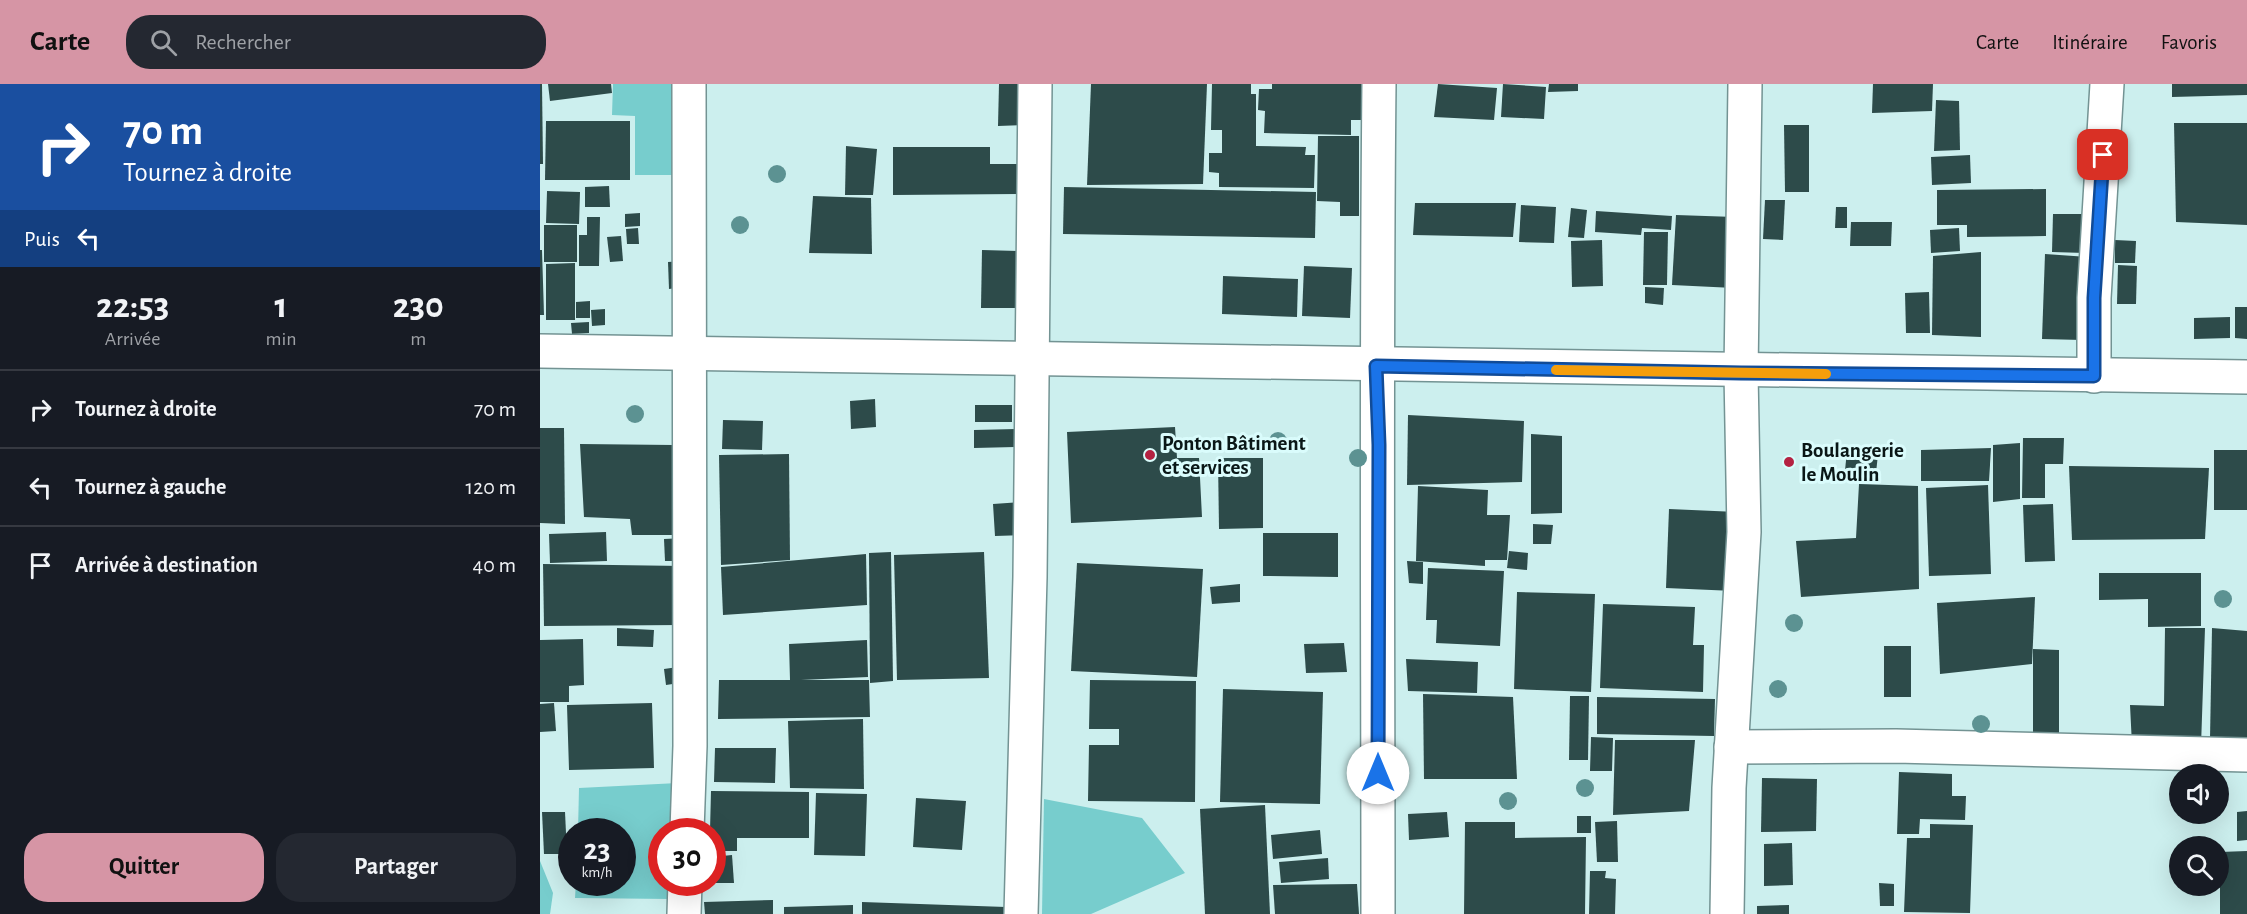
<!DOCTYPE html>
<html lang="fr">
<meta charset="utf-8">
<style>
body{margin:0;font-family:"Alegreya Sans",sans-serif;background:#242831;color:#f1f3f6;height:100vh;display:flex;flex-direction:column;font-size:22px;white-space:nowrap}
*{box-sizing:border-box;margin:0}
p{font-size:20px;color:#9ea1a6}
.icon{flex:none;width:33px;height:33px;fill:none;stroke:currentColor;stroke-width:2;stroke-linecap:round;stroke-linejoin:round}
.map{position:relative;flex:1;overflow:hidden}
.panel{display:flex;flex-direction:column;background:#171b24;width:540px}
.panel>*{flex:none}
.banner{background:#1a4fa0;color:#fff;overflow:hidden}
.tools{position:absolute;left:1629px;top:680px;display:grid;gap:12px}
.tools a{display:grid;place-items:center;width:60px;height:60px;border-radius:50%;background:#171b24;box-shadow:0 6px 24px #0002;font-size:30px}
.speed{position:absolute;left:18px;top:734px;display:flex;gap:12px;font-size:30px;font-weight:700;text-align:center}
.speed>*{display:grid;place-content:center;width:78px;height:78px;border-radius:50%;background:#171b24;box-shadow:0 6px 24px #0002;line-height:1}
.speed small{font-size:15px;font-weight:400}
.speed .limit{border:9px solid #d22;background:#fff;color:#111}
.pin{position:absolute;display:grid;place-items:center;width:51px;height:51px;color:#fff;margin:-26px;border-radius:12px;box-shadow:0 3px 9px #0006}
.me{position:absolute;width:66px;margin:-33px;rotate:0deg;stroke-linejoin:round;filter:drop-shadow(0 0 4px #0008)}
.turn{display:flex;align-items:center;gap:21px;height:126px;padding:0 24px;font-size:27px}
.turn .icon{width:78px;height:78px;stroke-width:2.5}
.turn b{display:block;font-size:42px;line-height:51px}
.then{display:flex;align-items:center;height:57px;padding:0 24px;background:#0003;gap:12px;font-size:22px}
.eta{display:flex;justify-content:space-evenly;align-items:center;height:102px;text-align:center}
.eta b{font-size:36px;font-weight:700;line-height:42px}
.primary-button{display:flex;gap:12px;margin-top:auto;padding:12px 24px}
.primary-button a{flex:1;height:69px;border-radius:24px;background:#d695a5;color:#111;font-size:24px;font-weight:700;line-height:69px;text-align:center}
.primary-button a+a{background:#242831;color:#f1f3f6}
ul{padding:0;list-style:none}
li{display:flex;align-items:center;gap:18px;height:78px;padding:0 24px;border-top:2px solid #363941}
li div{flex:1}
li b{display:block;font-size:22px}
li em{font-style:normal}
header{display:flex;align-items:center;gap:36px;box-sizing:border-box;height:84px;padding:0 30px;background:#d695a5;color:#111}
header strong{font-size:28px}
nav{display:flex;gap:33px;margin-inline-start:auto;font-size:21px}
.search{width:420px;height:54px;background:#242831;display:flex;align-items:center;gap:15px;box-sizing:border-box;padding:0 21px;border-radius:24px;color:#9ea1a6;font-size:22px}
main{display:flex;flex:1;min-height:0}
.map>svg:first-child{display:block}
.green{fill:#77cdcd}
.building{fill:#2d4b4a}
.lines{fill:none;stroke-linecap:round;stroke-linejoin:round}
.minor-casing{stroke:#739393;stroke-width:36}
.trunk-casing{stroke:#739393;stroke-width:36}
.minor{stroke:#fff;stroke-width:33}
.trunk{stroke:#fff;stroke-width:33}
.tree{fill:#5c9292}
.route-casing{stroke:#114b97;stroke-width:15}
.route{stroke:#1a73e8;stroke-width:10}
.slow{stroke:#f59e0b;stroke-width:10}
.poi-dot{fill:#b42242;stroke:#dafcfc;stroke-width:2}
.labels{text-anchor:middle;dominant-baseline:central;stroke-width:6;stroke-linejoin:round;paint-order:stroke}
.poi-label{font-size:21px;font-weight:bold;fill:#0a1717;stroke:#dafcfc;text-anchor:start}
</style>
<header>
<strong>Carte</strong>
<div class="search"><svg class="icon" aria-label="search" viewBox="0 0 24 24"><circle cx="10" cy="10" r="6"/><path d="M15 15l6 6"/></svg>Rechercher</div>
<nav><a>Carte</a><a>Itinéraire</a><a>Favoris</a></nav>
</header>
<main>
<section class="panel">
<div class="banner">
<div class="turn"><svg class="icon" aria-label="right" viewBox="0 0 24 24"><path d="M7 20v-9h11M14 6l5 5-5 5"/></svg><div><b>70 m</b>Tournez à droite</div></div>
<div class="then">Puis<svg class="icon" aria-label="left" viewBox="0 0 24 24"><path d="M17 20v-9H6M10 6l-5 5 5 5"/></svg></div>
</div>
<div class="eta">
<div><b>22:53</b><p>Arrivée</p></div>
<div><b>1</b><p>min</p></div>
<div><b>230</b><p>m</p></div>
</div>
<ul>
<li><svg class="icon" aria-label="right" viewBox="0 0 24 24"><path d="M7 20v-9h11M14 6l5 5-5 5"/></svg><div><b>Tournez à droite</b></div><em>70 m</em></li>
<li><svg class="icon" aria-label="left" viewBox="0 0 24 24"><path d="M17 20v-9H6M10 6l-5 5 5 5"/></svg><div><b>Tournez à gauche</b></div><em>120 m</em></li>
<li><svg class="icon" aria-label="arrive" viewBox="0 0 24 24"><path d="M6 21V4h12l-3 4 3 4H6"/></svg><div><b>Arrivée à destination</b></div><em>40 m</em></li>
</ul>
<div class="primary-button"><a>Quitter</a><a>Partager</a></div>
</section>
<div class="map">
<svg width="1707" height="830" viewBox="0 0 1707 830">
<rect width="100%" height="100%" fill="#ccefee"/>
<g class="green">
<polygon points="73,0 144,0 143,91 95,91 95,32 72,31"/>
<polygon points="138,699 135,747 122,747 122,798 132,798 131,815 35,814 36,798 82,798 82,747 38,747 39,704"/>
<polygon points="504,715 602,734 645,789 551,830 502,830"/>
<polygon points="0,777 13,809 10,830 0,830"/>
</g>
<g class="building">
<polygon points="0,0 2,0 3,80 0,80"/>
<polygon points="8,0 71,0 72,9 10,17"/>
<polygon points="459,0 485,0 483,41 458,42"/>
<polygon points="551,0 667,0 663,100 547,101"/>
<polygon points="672,0 711,0 711,10 716,10 716,62 766,63 765,71 775,71 774,104 679,103 679,89 669,88 669,69 682,69 682,46 671,46"/>
<polygon points="732,0 825,0 823,36 811,36 811,51 724,49 725,27 718,26 719,5 732,5"/>
<polygon points="898,0 957,4 954,36 894,33"/>
<polygon points="963,0 1006,3 1004,35 961,33"/>
<polygon points="1009,0 1038,0 1038,7 1008,8"/>
<polygon points="1333,0 1393,0 1392,27 1332,29"/>
<polygon points="1632,0 1707,0 1707,11 1632,13"/>
<polygon points="1396,16 1419,17 1420,66 1394,67"/>
<polygon points="6,37 90,37 90,96 5,96"/>
<polygon points="1634,39 1707,39 1707,141 1636,138"/>
<polygon points="1244,41 1269,41 1269,108 1245,108"/>
<polygon points="778,52 819,52 819,132 800,132 800,118 777,117"/>
<polygon points="306,62 337,65 333,111 305,111"/>
<polygon points="353,63 450,63 450,80 480,80 480,110 353,111"/>
<polygon points="1430,71 1431,99 1392,101 1391,73"/>
<polygon points="69,102 70,123 45,123 45,103"/>
<polygon points="524,103 776,108 775,154 523,150"/>
<polygon points="1506,105 1506,152 1427,153 1427,141 1397,141 1397,106"/>
<polygon points="7,107 40,108 39,140 6,139"/>
<polygon points="273,112 331,114 332,170 269,169"/>
<polygon points="1225,116 1245,116 1243,156 1223,155"/>
<polygon points="875,119 976,119 973,153 873,151"/>
<polygon points="981,121 1016,123 1014,159 979,158"/>
<polygon points="1296,123 1307,123 1307,144 1295,144"/>
<polygon points="1031,124 1047,126 1044,154 1028,153"/>
<polygon points="1056,127 1132,132 1131,146 1102,144 1101,151 1055,148"/>
<polygon points="100,129 100,142 85,143 85,130"/>
<polygon points="1513,130 1546,130 1545,169 1512,168"/>
<polygon points="1136,131 1195,133 1194,204 1132,201"/>
<polygon points="47,133 60,133 59,182 39,182 39,151 47,151"/>
<polygon points="1311,138 1352,138 1351,162 1310,162"/>
<rect x="4" y="141" width="33" height="37"/>
<polygon points="98,144 99,160 87,160 86,145"/>
<polygon points="1419,144 1420,167 1391,169 1390,146"/>
<polygon points="1104,148 1128,148 1127,201 1103,201"/>
<polygon points="81,152 83,177 70,178 67,153"/>
<polygon points="1062,156 1063,202 1032,203 1031,157"/>
<polygon points="1575,156 1596,157 1595,179 1575,179"/>
<polygon points="0,166 2,166 4,231 0,231"/>
<polygon points="442,166 479,167 478,224 441,224"/>
<polygon points="1441,168 1441,253 1392,251 1393,172"/>
<polygon points="1505,170 1548,173 1542,256 1502,255"/>
<polygon points="143,177 144,203 129,205 128,178"/>
<polygon points="35,179 35,236 6,236 6,180"/>
<polygon points="1578,181 1597,182 1596,220 1577,220"/>
<polygon points="764,182 812,184 810,234 762,232"/>
<polygon points="683,192 758,195 757,233 682,230"/>
<polygon points="1105,203 1124,204 1123,221 1105,219"/>
<polygon points="1389,208 1390,249 1366,249 1365,209"/>
<polygon points="50,217 50,234 36,234 36,218"/>
<polygon points="1695,223 1707,223 1707,255 1695,254"/>
<polygon points="65,225 65,241 52,242 51,226"/>
<polygon points="1690,233 1690,254 1654,255 1654,234"/>
<polygon points="49,238 49,249 32,250 31,239"/>
<polygon points="335,315 336,343 311,345 310,317"/>
<rect x="435" y="321" width="37" height="17"/>
<polygon points="868,331 984,337 982,398 867,401"/>
<polygon points="183,336 223,337 222,366 182,365"/>
<polygon points="635,343 637,374 659,374 662,433 531,439 527,348"/>
<polygon points="0,344 24,344 25,440 0,439"/>
<polygon points="476,345 475,363 434,364 434,346"/>
<polygon points="991,350 1022,352 1022,429 991,430"/>
<polygon points="1483,354 1524,354 1523,380 1505,380 1505,414 1482,414"/>
<polygon points="1480,359 1480,415 1453,418 1453,361"/>
<polygon points="40,360 133,361 132,451 92,451 90,435 44,433"/>
<polygon points="1451,364 1449,397 1381,397 1381,366"/>
<rect x="1674" y="366" width="33" height="60"/>
<polygon points="1307,367 1338,370 1335,399 1304,396"/>
<polygon points="249,370 250,476 181,481 179,371"/>
<polygon points="678,374 723,374 723,444 679,445"/>
<polygon points="1529,382 1669,384 1665,455 1532,456"/>
<polygon points="1319,400 1378,402 1379,505 1261,513 1256,457 1316,454"/>
<polygon points="1448,401 1451,490 1389,492 1386,404"/>
<polygon points="878,402 948,406 947,431 970,431 967,476 945,476 945,482 876,477"/>
<polygon points="481,418 483,451 455,452 453,420"/>
<polygon points="1513,420 1515,477 1485,478 1483,421"/>
<polygon points="1129,425 1197,428 1194,507 1126,504"/>
<polygon points="993,440 1013,441 1011,460 993,460"/>
<polygon points="66,448 67,477 10,479 9,450"/>
<polygon points="723,449 798,449 798,493 723,492"/>
<polygon points="145,454 145,477 125,477 124,455"/>
<polygon points="969,467 988,469 987,486 967,484"/>
<polygon points="351,468 353,597 330,599 329,469"/>
<polygon points="444,468 449,594 357,596 354,471"/>
<polygon points="326,470 327,521 183,531 181,483"/>
<polygon points="867,477 883,478 883,500 869,499"/>
<polygon points="537,479 663,485 657,593 531,587"/>
<polygon points="3,480 143,482 141,541 4,542"/>
<polygon points="888,484 964,487 960,562 896,559 897,536 886,536"/>
<polygon points="1559,489 1661,489 1661,542 1608,543 1608,515 1559,516"/>
<polygon points="700,500 700,518 672,520 670,503"/>
<polygon points="977,508 1055,510 1051,608 974,605"/>
<polygon points="1495,513 1492,580 1400,590 1397,519"/>
<polygon points="1063,520 1155,523 1153,561 1164,561 1163,608 1060,604"/>
<polygon points="77,544 114,546 113,563 77,562"/>
<polygon points="1625,544 1665,544 1661,662 1592,661 1590,621 1624,622"/>
<polygon points="1672,544 1707,547 1707,656 1670,655"/>
<polygon points="43,555 44,601 29,602 29,618 0,618 0,556"/>
<polygon points="327,556 328,593 261,596 329,596 330,633 178,635 179,596 250,596 249,560"/>
<polygon points="804,559 807,588 766,589 764,560"/>
<rect x="1344" y="562" width="27" height="51"/>
<polygon points="1493,565 1519,566 1519,658 1493,657"/>
<polygon points="866,575 938,578 937,609 868,607"/>
<polygon points="145,582 146,598 126,601 124,585"/>
<polygon points="550,596 656,597 655,718 548,717 549,661 579,661 579,645 549,645"/>
<polygon points="683,605 783,608 780,720 680,718"/>
<polygon points="883,610 973,613 977,695 884,695"/>
<polygon points="1030,612 1049,612 1048,676 1029,676"/>
<polygon points="1057,613 1175,615 1174,652 1057,650"/>
<polygon points="14,619 16,647 0,648 0,620"/>
<polygon points="112,619 114,684 29,686 27,621"/>
<polygon points="323,635 324,705 250,704 248,637"/>
<polygon points="1051,653 1073,654 1072,687 1050,687"/>
<polygon points="1075,656 1155,656 1149,727 1073,731"/>
<polygon points="175,664 236,664 235,699 174,698"/>
<polygon points="1359,688 1412,690 1412,712 1426,712 1425,736 1380,735 1379,750 1357,750"/>
<polygon points="1222,694 1277,695 1276,747 1221,748"/>
<polygon points="171,707 269,708 269,754 197,754 197,767 172,767 172,747 170,747"/>
<polygon points="276,709 327,710 325,772 274,771"/>
<polygon points="376,714 426,717 422,766 373,763"/>
<polygon points="725,721 730,830 665,830 660,725"/>
<polygon points="1707,727 1707,756 1697,757 1697,728"/>
<polygon points="2,728 25,728 27,770 4,770"/>
<polygon points="907,728 909,753 869,756 868,730"/>
<rect x="1037" y="732" width="14" height="17"/>
<polygon points="1077,737 1078,778 1057,778 1055,738"/>
<polygon points="925,738 975,738 975,754 1046,753 1045,830 924,830"/>
<polygon points="1390,740 1433,741 1430,829 1364,828 1367,754 1390,754"/>
<polygon points="780,746 782,770 733,775 731,751"/>
<polygon points="1252,759 1253,801 1224,802 1224,760"/>
<polygon points="1707,767 1707,830 1680,830 1680,768"/>
<polygon points="192,771 194,799 172,799 172,773"/>
<polygon points="788,774 789,795 741,799 739,778"/>
<polygon points="1050,787 1066,787 1065,794 1076,795 1075,830 1049,830"/>
<polygon points="1339,799 1354,800 1354,822 1340,822"/>
<polygon points="817,800 819,830 735,830 733,801"/>
<polygon points="233,816 233,830 165,830 164,818"/>
<polygon points="322,818 466,823 465,830 322,830"/>
<polygon points="313,821 313,830 244,830 244,823"/>
<polygon points="1249,821 1249,830 1217,830 1217,822"/>
</g>
<g class="lines">
<g class="minor-casing">
<g id="minor">
<polyline points="1554,292 1554,214 1567,0"/>
<polyline points="1191,663 1356,662 1707,671"/>
<polyline points="147,747 150,662 149,0"/>
<polyline points="144,830 145,798"/>
<polyline points="481,830 490,493 495,0"/>
<path d="M838 830C838 553 836 277 839 0"/>
<polyline points="1187,830 1189,704 1204,448 1201,289 1205,0"/>
</g>
</g>
<g class="trunk-casing">
<path id="trunk" d="M0 267C569 281 1138 288 1707 293"/>
</g>
<use href="#minor" class="minor"/>
<use href="#trunk" class="trunk"/>
</g>
<g class="tree">
<circle cx="237" cy="90" r="9"/>
<circle cx="200" cy="141" r="9"/>
<circle cx="95" cy="330" r="9"/>
<circle cx="738" cy="357" r="9"/>
<circle cx="818" cy="374" r="9"/>
<circle cx="1683" cy="515" r="9"/>
<circle cx="1254" cy="539" r="9"/>
<circle cx="1238" cy="605" r="9"/>
<circle cx="1441" cy="640" r="9"/>
<circle cx="1045" cy="704" r="9"/>
<circle cx="968" cy="717" r="9"/>
</g>
<g class="lines">
<g class="route-casing">
<polyline id="route" points="838,689 839,361 836,282 1201,289 1554,292 1554,214 1563,71"/>
</g>
<use href="#route" class="route"/>
<polyline class="slow" points="1016,286 1286,290"/>
</g>
<g class="poi-dot">
<circle cx="610" cy="371" r="6"/>
<circle cx="1249" cy="378" r="6"/>
</g>
<g class="labels">
<g class="poi-label">
<text x="622" y="359">Ponton Bâtiment<tspan x="622" dy="24">et services</tspan></text>
<text x="1261" y="366">Boulangerie<tspan x="1261" dy="24">le Moulin</tspan></text>
</g>
</g>
</svg>
<div class="tools">
<a><svg class="icon" aria-label="sound" viewBox="0 0 24 24"><path d="M4 9h4l5-4v14l-5-4H4zM17 9q2 3 0 6"/></svg></a>
<a><svg class="icon" aria-label="search" viewBox="0 0 24 24"><circle cx="10" cy="10" r="6"/><path d="M15 15l6 6"/></svg></a>
</div>
<div class="speed"><div>23<small>km/h</small></div><div class="limit">30</div></div>
<div class="pin" style="left:1563px;top:71px;background:#d93025"><svg class="icon" aria-label="arrive" viewBox="0 0 24 24"><path d="M6 21V4h12l-3 4 3 4H6"/></svg></div>
<svg class="me" style="left:838px;top:689px" viewBox="-20 -20 40 40"><circle r="19" fill="#fff"/><path d="M0-13L10 11 0 6-10 11z" fill="#1a73e8"/></svg>
</div>
</main>
